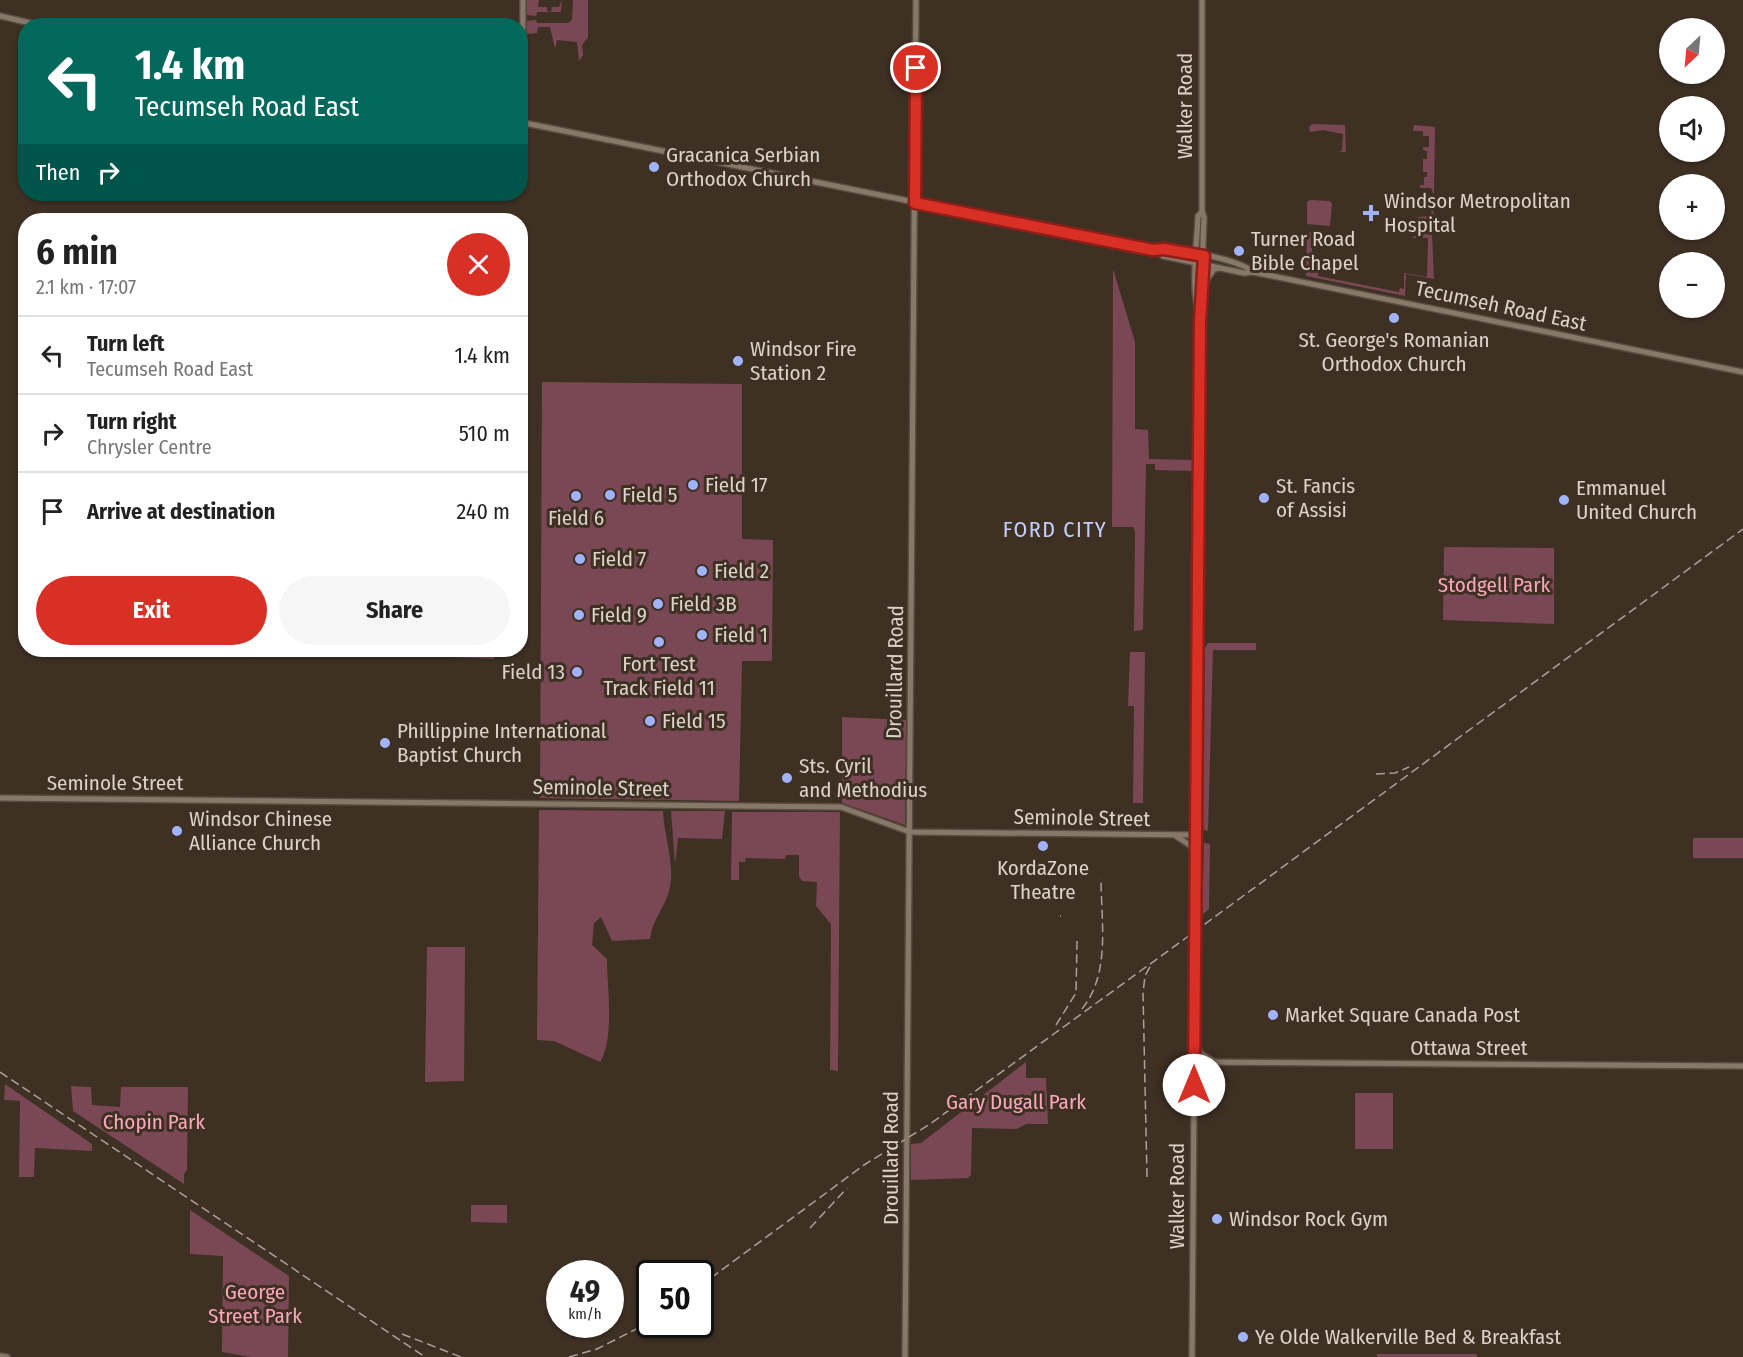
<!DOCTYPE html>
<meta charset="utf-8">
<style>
body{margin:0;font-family:"Fira Sans Condensed",sans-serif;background:#f6f6f6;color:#222;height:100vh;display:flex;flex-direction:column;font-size:22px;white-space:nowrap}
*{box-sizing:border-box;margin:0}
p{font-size:20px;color:#767676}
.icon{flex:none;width:33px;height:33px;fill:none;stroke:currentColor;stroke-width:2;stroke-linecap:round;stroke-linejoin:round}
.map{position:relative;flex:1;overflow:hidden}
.details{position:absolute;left:18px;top:213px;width:510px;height:444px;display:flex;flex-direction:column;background:#fff;border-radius:24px;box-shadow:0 2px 4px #0004}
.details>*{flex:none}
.top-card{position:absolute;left:18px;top:18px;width:510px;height:183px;border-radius:24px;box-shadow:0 2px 4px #0004;background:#00695c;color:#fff;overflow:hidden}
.needle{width:39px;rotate:206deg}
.tools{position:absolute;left:1659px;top:18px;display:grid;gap:12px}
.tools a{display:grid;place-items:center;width:66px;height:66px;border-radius:50%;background:#fff;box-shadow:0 2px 4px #0004;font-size:30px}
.speed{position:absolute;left:546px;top:1260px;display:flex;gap:12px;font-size:30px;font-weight:700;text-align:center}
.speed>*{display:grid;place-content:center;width:78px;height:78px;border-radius:50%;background:#fff;box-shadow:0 2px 4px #0004;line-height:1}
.speed small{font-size:15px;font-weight:400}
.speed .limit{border:3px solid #111;border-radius:9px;background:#fff;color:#111}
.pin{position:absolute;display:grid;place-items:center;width:51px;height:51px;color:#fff;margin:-26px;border:3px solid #fff;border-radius:50%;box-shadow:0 2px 6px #0007}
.me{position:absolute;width:66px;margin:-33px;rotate:0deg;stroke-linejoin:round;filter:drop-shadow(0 0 4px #0008)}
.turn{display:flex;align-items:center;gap:21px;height:126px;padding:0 18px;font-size:27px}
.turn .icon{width:78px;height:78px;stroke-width:2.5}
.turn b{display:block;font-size:42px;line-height:51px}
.then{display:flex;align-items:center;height:57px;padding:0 18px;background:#0003;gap:12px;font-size:22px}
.round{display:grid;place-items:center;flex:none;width:63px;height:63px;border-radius:32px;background:#f6f6f6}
.headline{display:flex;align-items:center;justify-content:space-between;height:102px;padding:0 18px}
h1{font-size:36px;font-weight:700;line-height:45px}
.primary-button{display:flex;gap:12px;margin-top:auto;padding:12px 18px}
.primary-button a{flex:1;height:69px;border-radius:36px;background:#d93025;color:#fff;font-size:24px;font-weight:700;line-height:69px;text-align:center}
.primary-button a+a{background:#f6f6f6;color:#222}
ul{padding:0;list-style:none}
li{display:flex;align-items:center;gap:18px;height:78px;padding:0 18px;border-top:2px solid #e0e0e0}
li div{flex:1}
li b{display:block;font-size:22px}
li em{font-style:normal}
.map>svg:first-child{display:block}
.green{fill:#7a4854}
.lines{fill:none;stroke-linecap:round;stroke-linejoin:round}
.secondary-casing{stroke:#574c41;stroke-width:8}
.secondary{stroke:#887869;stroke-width:5}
.rail{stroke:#aca198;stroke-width:1.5;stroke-dasharray:9 4.5;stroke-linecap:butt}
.route-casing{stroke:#8d1f18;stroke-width:15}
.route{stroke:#d93025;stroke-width:10}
.poi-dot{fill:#a1b3fd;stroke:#3e3023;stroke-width:2}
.labels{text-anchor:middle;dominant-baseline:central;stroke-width:6;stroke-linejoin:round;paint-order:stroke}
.street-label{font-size:21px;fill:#dbd2ca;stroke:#3e3023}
.poi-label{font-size:21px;fill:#dbd2ca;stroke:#3e3023;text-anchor:start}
.park-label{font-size:21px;fill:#faa7bb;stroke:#3e3023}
.neighbourhood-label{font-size:22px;letter-spacing:1.5px;fill:#c4cff9;stroke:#3e3023}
</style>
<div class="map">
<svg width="1743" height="1357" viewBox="0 0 1743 1357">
<rect width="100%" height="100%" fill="#3e3023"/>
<g class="green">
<polygon points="527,0 539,0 538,7 547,7 547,11 551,12 552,7 559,7 562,0 561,11 560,12 537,12 536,16 527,15"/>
<polygon points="573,0 588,0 588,37 582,45 583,55 579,61 577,42 557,40 555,49 550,27 538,27 537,33 527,34 527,21 536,20 537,23 568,23 572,20"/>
<polygon points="1312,124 1345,125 1346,152 1339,152 1342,151 1343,134 1323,130 1310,132 1309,127"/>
<polygon points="1414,125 1435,127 1434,195 1431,188 1420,188 1420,185 1424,185 1424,177 1427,177 1427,172 1423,172 1423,159 1427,159 1427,151 1423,150 1423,147 1429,147 1429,136 1423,136 1423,131 1413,131"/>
<polygon points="1432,199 1434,200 1433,225 1411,226 1418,217 1431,216"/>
<polygon points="1310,200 1329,201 1332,203 1330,226 1307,224 1307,202"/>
<polygon points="1310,232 1326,234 1325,240 1317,237 1316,240 1312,240 1312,272 1318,272 1318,276 1399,292 1400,288 1404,289 1404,273 1427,277 1428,238 1412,238 1418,234 1432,234 1434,279 1406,274 1405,296 1306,276 1307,233"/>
<polygon points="1113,269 1135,342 1135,429 1148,430 1149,459 1193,460 1193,471 1155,470 1155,464 1146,464 1143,630 1134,631 1135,531 1133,527 1112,527"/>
<polygon points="542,382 742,384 742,539 773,540 772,661 742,661 739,801 540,798"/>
<polygon points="1444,547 1554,548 1554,624 1443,620"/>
<polygon points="1208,643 1256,643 1256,650 1213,650 1208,831 1204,830 1203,827 1205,648"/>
<polygon points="450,650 494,650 494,659 450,657"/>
<polygon points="1130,652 1145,652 1143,803 1133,803 1134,706 1128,706"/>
<polygon points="842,717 906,720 905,825 842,803"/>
<path d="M539 810 663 811C664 836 676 867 669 891 664 909 652 920 650 939L612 941 601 917 594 923 592 945 607 959C607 987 615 1038 600 1062L554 1041 537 1040Z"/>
<polygon points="671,811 725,811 722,839 678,838 675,864"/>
<polygon points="732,812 840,812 838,1071 830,1070 831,924 816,906 817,882 802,881 799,876 799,855 786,855 785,859 746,858 745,862 739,862 739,880 731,880"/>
<rect x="1693" y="838" width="50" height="20"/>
<polygon points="1204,843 1210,844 1209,909 1202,915"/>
<polygon points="427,947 465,947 464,1081 425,1082"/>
<polygon points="1026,1062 1026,1078 1046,1078 1048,1124 1026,1124 1017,1129 972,1128 971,1175 968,1178 911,1180 911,1144 921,1143"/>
<polygon points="5,1084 92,1144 92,1151 35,1148 34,1177 19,1177 20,1101 4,1100"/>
<polygon points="71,1086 91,1087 92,1105 120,1107 121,1087 188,1087 187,1170 184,1174 184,1184 73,1111"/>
<rect x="1355" y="1093" width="38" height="56"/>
<polygon points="471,1205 507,1205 507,1223 471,1222"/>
<polygon points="190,1210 289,1276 288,1357 251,1357 222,1352 223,1256 190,1254"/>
<rect x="1377" y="1354" width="100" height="3"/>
</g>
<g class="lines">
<g class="secondary-casing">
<g id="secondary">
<polyline points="0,16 43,26"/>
<polyline points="520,122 1156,251 1163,256 1244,273 1253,272 1743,372"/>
<polyline points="522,123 523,0"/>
<path d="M1157 251C1174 246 1240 260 1253 272"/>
<polyline points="1205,282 1214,269 1219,268"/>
<path d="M1200 316C1190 291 1197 244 1198 216L1202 212"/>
<polyline points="0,798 841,807 910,832 1196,835"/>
<polyline points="1176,836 1191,846 1195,857"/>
<polyline points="1195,1043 1201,1054 1213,1061"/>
<polyline points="1194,1062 1743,1066"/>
<polyline points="0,1356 7,1357"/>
<polyline points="905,1357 916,0"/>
<polyline points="1192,1357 1200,322 1204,217 1202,212 1202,0"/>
</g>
</g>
<use href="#secondary" class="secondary"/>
<g class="rail">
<polyline points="1376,774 1395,773 1409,767"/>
<polyline points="1060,916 1061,916"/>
<path d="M1082 1009C1111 973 1101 921 1101 878"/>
<polyline points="1056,1025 1076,993 1077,941"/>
<polyline points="0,1072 425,1357"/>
<polyline points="1147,1177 1143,993 1145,976 1152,963"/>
<polyline points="810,1228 847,1188"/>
<polyline points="700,1286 864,1165 930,1124 1190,935 1743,529"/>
<polyline points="402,1334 461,1357"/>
<polyline points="569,1357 597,1349 650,1322"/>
</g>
</g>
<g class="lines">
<g class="route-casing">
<polyline id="route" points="916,68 915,203 1153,250 1164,249 1204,256 1200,322 1194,1085"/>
</g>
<use href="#route" class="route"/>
</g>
<g class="poi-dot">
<circle cx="654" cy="167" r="6"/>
<path d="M1368 204h6v6h6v6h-6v6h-6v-6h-6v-6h6z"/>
<circle cx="1239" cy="251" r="6"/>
<circle cx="1394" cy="318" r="6"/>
<circle cx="738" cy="361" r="6"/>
<circle cx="693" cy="485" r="6"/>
<circle cx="610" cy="495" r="6"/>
<circle cx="576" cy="496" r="6"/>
<circle cx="1264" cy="498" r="6"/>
<circle cx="1564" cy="500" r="6"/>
<circle cx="580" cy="559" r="6"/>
<circle cx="702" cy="571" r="6"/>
<circle cx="658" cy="604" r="6"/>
<circle cx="579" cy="615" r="6"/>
<circle cx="702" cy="635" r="6"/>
<circle cx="659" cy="642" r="6"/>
<circle cx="577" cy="672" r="6"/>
<circle cx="650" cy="721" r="6"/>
<circle cx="385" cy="743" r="6"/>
<circle cx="787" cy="778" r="6"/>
<circle cx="177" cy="831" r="6"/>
<circle cx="1043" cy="846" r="6"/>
<circle cx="1273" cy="1015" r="6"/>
<circle cx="1217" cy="1219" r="6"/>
<circle cx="1243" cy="1337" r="6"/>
</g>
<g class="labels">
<g class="street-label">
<text transform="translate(1185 106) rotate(-90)">Walker Road</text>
<text transform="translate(1501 306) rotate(12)">Tecumseh Road East</text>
<text transform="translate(895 672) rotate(-89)">Drouillard Road</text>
<text x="115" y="783">Seminole Street</text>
<text transform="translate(601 788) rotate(1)">Seminole Street</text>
<text transform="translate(1082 818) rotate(1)">Seminole Street</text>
<text x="1469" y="1048">Ottawa Street</text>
<text transform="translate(891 1158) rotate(-90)">Drouillard Road</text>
<text transform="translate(1177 1196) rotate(-90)">Walker Road</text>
</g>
<g class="poi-label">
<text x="666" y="155">Gracanica Serbian<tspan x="666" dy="24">Orthodox Church</tspan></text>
<text x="1384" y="201">Windsor Metropolitan<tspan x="1384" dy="24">Hospital</tspan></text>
<text x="1251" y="239">Turner Road<tspan x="1251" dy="24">Bible Chapel</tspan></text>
<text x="1394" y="340" text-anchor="middle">St. George's Romanian<tspan x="1394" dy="24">Orthodox Church</tspan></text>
<text x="750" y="349">Windsor Fire<tspan x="750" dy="24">Station 2</tspan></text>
<text x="705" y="485">Field 17</text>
<text x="1276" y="486">St. Fancis<tspan x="1276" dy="24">of Assisi</tspan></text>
<text x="1576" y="488">Emmanuel<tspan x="1576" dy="24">United Church</tspan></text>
<text x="622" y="495">Field 5</text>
<text x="576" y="518" text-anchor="middle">Field 6</text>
<text x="592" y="559">Field 7</text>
<text x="714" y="571">Field 2</text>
<text x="670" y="604">Field 3B</text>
<text x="591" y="615">Field 9</text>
<text x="714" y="635">Field 1</text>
<text x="659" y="664" text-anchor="middle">Fort Test<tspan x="659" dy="24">Track Field 11</tspan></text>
<text x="565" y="672" text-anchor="end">Field 13</text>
<text x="662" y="721">Field 15</text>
<text x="397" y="731">Phillippine International<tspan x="397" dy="24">Baptist Church</tspan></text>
<text x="799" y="766">Sts. Cyril<tspan x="799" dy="24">and Methodius</tspan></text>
<text x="189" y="819">Windsor Chinese<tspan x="189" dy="24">Alliance Church</tspan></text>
<text x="1043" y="868" text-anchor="middle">KordaZone<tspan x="1043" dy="24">Theatre</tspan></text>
<text x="1285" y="1015">Market Square Canada Post</text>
<text x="1229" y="1219">Windsor Rock Gym</text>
<text x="1255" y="1337">Ye Olde Walkerville Bed &amp; Breakfast</text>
</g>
<g class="park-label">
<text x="1494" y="585">Stodgell Park</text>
<text x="1016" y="1102">Gary Dugall Park</text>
<text x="154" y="1122">Chopin Park</text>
<text x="255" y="1292">George<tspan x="255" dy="24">Street Park</tspan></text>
</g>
<g class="neighbourhood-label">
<text x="1055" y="529">FORD CITY</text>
</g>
</g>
</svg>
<div class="tools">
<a><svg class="needle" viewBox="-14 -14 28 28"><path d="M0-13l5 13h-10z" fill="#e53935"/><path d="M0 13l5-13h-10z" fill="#767676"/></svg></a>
<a><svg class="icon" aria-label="sound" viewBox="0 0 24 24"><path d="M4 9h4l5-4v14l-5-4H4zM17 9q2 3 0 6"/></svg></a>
<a>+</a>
<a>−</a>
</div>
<div class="speed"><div>49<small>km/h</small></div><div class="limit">50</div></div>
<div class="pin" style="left:916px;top:68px;background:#d93025"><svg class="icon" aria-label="arrive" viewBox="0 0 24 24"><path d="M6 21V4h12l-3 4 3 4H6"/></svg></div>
<svg class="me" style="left:1194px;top:1085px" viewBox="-20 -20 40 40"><circle r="19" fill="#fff"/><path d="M0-13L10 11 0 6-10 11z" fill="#d93025"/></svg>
<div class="top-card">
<div class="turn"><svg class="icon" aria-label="left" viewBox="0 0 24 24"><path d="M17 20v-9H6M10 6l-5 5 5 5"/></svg><div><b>1.4 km</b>Tecumseh Road East</div></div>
<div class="then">Then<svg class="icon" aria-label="right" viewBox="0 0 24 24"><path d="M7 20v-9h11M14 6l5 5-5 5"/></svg></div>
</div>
<section class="details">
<div class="headline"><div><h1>6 min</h1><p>2.1 km · 17:07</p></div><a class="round" style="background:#d93025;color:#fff"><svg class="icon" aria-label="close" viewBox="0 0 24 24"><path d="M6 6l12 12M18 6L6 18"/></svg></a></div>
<ul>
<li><svg class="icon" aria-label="left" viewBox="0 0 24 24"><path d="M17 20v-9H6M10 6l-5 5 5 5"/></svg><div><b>Turn left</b><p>Tecumseh Road East</p></div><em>1.4 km</em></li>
<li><svg class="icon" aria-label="right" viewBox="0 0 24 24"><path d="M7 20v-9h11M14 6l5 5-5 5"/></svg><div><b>Turn right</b><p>Chrysler Centre</p></div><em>510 m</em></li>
<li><svg class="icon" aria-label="arrive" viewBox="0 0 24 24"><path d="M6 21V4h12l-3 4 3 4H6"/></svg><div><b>Arrive at destination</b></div><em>240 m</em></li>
</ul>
<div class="primary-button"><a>Exit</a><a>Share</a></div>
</section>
</div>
